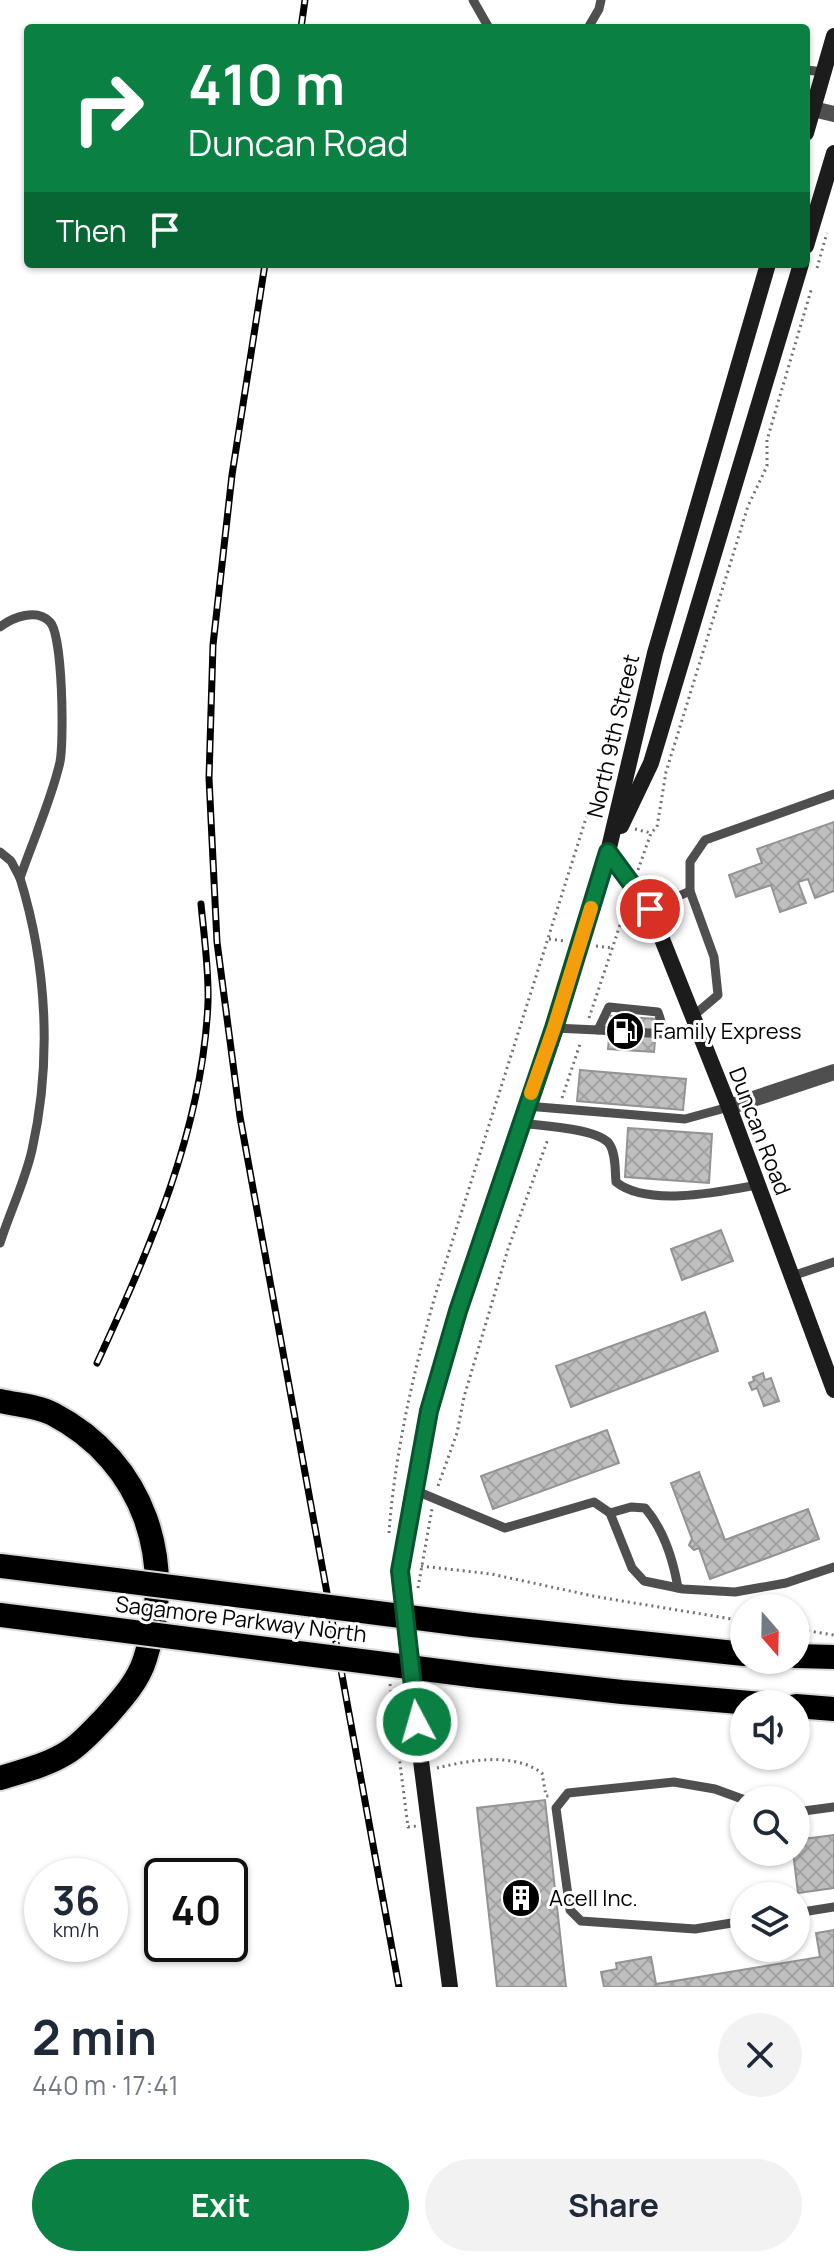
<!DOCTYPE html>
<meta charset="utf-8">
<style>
body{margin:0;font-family:Manrope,sans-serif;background:#f2f2f3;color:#1f2937;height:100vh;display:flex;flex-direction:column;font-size:30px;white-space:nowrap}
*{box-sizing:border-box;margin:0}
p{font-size:26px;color:#747a83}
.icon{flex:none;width:44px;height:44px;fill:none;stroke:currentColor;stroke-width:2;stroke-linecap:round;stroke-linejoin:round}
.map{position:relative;height:1987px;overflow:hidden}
.panel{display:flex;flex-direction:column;background:#fff;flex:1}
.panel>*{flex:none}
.guide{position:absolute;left:24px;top:24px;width:786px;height:244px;border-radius:8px;box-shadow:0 2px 6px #0004;background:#0b8043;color:#fff;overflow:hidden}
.needle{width:52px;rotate:160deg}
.buttons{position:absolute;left:730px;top:1594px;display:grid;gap:16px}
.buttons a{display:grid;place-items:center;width:80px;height:80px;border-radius:50%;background:#fff;box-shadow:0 2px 6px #0004;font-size:40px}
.speed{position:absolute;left:24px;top:1858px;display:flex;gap:16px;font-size:40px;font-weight:700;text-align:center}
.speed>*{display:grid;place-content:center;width:104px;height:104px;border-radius:50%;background:#fff;box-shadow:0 2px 6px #0004;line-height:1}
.speed small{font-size:20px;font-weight:400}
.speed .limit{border:4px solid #111;border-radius:12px;background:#fff;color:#111}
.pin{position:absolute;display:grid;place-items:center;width:68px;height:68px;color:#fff;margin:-34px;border:4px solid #fff;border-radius:50%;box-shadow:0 2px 8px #0007}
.me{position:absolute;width:88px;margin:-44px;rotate:354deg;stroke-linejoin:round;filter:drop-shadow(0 0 6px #0008)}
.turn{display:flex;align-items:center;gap:28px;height:168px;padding:0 32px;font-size:36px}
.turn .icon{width:104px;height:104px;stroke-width:2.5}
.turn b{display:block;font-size:56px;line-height:68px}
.then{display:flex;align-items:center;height:76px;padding:0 32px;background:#0003;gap:16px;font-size:30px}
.round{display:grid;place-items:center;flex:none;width:84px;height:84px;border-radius:42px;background:#f2f2f3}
.headline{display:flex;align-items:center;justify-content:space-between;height:136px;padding:0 32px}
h1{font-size:48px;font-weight:700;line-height:60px}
.action{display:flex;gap:16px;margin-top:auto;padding:16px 32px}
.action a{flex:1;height:92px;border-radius:48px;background:#0b8043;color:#fff;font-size:32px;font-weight:700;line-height:92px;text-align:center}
.action a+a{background:#f2f2f3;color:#1f2937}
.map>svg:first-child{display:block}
.building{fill:url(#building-cross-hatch);stroke:#939393;stroke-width:2}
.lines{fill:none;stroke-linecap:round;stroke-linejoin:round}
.highway-casing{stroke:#dbdbdb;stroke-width:28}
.path{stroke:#717171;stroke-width:3;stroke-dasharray:2 4;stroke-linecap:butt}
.lane{stroke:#4f4f4f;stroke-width:9}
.street{stroke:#4f4f4f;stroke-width:16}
.secondary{stroke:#1c1c1c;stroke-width:16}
.highway{stroke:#000;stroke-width:24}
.rail-casing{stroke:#000;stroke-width:7}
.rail{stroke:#fff;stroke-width:4;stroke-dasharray:12;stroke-linecap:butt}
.highway-bridge-casing{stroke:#dbdbdb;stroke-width:28;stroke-linecap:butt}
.highway-bridge{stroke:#000;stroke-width:24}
.route-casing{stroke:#07532c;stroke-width:20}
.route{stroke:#0b8043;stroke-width:14}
.slow{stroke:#f59e0b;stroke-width:14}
.labels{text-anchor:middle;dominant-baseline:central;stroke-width:6;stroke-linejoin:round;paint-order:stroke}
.street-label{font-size:22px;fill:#000;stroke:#fff}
.poi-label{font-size:22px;fill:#000;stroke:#fff;text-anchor:start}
</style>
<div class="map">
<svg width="834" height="1987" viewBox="0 0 834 1987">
<defs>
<pattern id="building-cross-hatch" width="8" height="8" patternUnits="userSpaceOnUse" patternTransform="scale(2)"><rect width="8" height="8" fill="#bfbfbf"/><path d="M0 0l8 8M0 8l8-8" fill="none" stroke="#a2a2a2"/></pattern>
</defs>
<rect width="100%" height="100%" fill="#fff"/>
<g class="building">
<polygon points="834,822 834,891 815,898 808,879 798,882 806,903 780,912 771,885 736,897 729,875 762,863 757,849"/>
<polygon points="611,1016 657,1019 654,1052 608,1049"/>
<polygon points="580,1070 686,1079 683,1110 577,1101"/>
<polygon points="628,1128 712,1134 709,1183 625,1177"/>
<polygon points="721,1230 733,1261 682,1280 671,1249"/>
<polygon points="705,1312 718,1351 571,1407 556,1366"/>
<polygon points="763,1373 765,1380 771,1378 779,1401 764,1406 757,1388 752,1390 749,1383 754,1381 753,1377"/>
<polygon points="607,1430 619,1463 493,1509 481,1476"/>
<polygon points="699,1472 725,1540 808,1509 819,1539 710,1579 699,1548 694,1550 689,1545 692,1539 671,1483"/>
<polygon points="545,1800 566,1987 497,1987 477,1808"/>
<polygon points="834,1835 834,1888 798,1893 793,1852 796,1852 796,1840"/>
<polygon points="834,1930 834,1987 604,1987 601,1972 617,1969 616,1963 651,1957 656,1984 820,1957 816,1933"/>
</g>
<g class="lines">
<g class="highway-casing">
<g id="highway">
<path d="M0 1401C17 1405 38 1406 53 1414 145 1462 177 1563 145 1659 138 1682 120 1701 104 1719 93 1730 81 1744 68 1752 48 1765 23 1771 0 1778"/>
<polyline points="0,1566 116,1580"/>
<polyline points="0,1615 87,1626"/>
<polyline points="472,1625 744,1654"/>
<polyline points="796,1656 834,1657"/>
<polyline points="479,1676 622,1692 762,1704"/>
<polyline points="796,1706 834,1709"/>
</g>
</g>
<g class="path">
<polyline points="817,268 827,233"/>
<polyline points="635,829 651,833"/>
<polyline points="638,870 651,833 657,827 666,772 748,506 767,466 767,440 812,287"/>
<polyline points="549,939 565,941"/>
<polyline points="596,946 612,948"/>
<polyline points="589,1018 627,904"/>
<polyline points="562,1098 581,1041"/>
<polyline points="438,1486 457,1433 464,1397 508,1249 548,1139"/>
<path d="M389 1533C395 1452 413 1374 435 1296L587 815 601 819"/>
<polyline points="421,1566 491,1574 598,1597 744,1621"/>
<polyline points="418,1588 432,1509"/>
<polyline points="796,1629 834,1635"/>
<polyline points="390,1684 408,1827 417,1826"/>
<path d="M437 1768C470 1760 513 1752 542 1773L546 1796H550"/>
</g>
<g class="lane">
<polyline points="473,0 489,28"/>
<polyline points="588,28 599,9 601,0"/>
<polyline points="806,70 824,72"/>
<path d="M0 627C13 617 37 608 50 622 63 635 64 742 60 762 51 801 33 840 20 878"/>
<path d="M0 852 11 861 20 878C47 965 52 1061 32 1150 25 1181 10 1212 0 1243"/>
<polyline points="690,891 714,957 718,995 692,1017"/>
<polyline points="650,909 690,891 690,862 705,840 834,794"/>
<polyline points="554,1028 598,1030 609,1007 658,1012 665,1034 697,1027"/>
<polyline points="598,1030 665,1034"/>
<polyline points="526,1106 685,1119 729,1107"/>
<path d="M520 1123C540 1126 600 1128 610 1145 616 1155 615 1171 616 1182 647 1207 719 1192 757 1185"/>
<polyline points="792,1276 834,1262"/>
<polyline points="414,1490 505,1528 594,1502 610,1513 632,1568 644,1581 683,1589 735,1592 786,1583 834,1567"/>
<path d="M610 1513 631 1507 645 1508C664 1530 673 1559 678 1588"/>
<polyline points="796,1812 834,1807"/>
<polyline points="796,1913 834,1907"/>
<polyline points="744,1921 695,1929 581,1921 570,1910 556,1808 568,1793 674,1782 715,1789 745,1800"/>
</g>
<g class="street">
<polyline points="813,109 834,114"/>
<polyline points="729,1107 834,1072"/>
</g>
<g class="secondary">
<polyline points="806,133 834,36"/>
<polyline points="806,246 834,153"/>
<polyline points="621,826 651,763 801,264"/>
<polyline points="608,852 650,909 729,1107 834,1390"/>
<polyline points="450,1987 420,1753 400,1571 411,1502 429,1411 458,1311 554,1028 608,852 655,653 768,264"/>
</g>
<use href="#highway" class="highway"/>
<g class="rail-casing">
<g id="rail">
<polyline points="301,28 305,0"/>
<polyline points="265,264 232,475 213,645 209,778 217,942 240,1117 399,1987"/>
<path d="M97 1363C149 1250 203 1129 208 1002 209 970 204 936 201 904"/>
</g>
</g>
<use href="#rail" class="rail"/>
<g class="highway-bridge-casing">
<g id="highway-bridge">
<polyline points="116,1580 472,1625"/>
<polyline points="87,1626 479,1676"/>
</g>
</g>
<use href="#highway-bridge" class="highway-bridge"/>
</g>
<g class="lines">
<g class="route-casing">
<polyline id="route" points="417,1722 400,1571 429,1411 458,1311 554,1028 608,852 650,909"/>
</g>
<use href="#route" class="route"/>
<polyline class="slow" points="531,1093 554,1028 591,908"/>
</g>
<defs>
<g id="fuel-disc" transform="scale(2)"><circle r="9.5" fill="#000" stroke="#fff"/><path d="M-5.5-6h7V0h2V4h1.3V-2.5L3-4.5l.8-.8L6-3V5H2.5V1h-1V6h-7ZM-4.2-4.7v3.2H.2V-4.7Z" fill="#fff"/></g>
<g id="building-disc" transform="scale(2)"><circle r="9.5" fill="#000" stroke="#fff"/><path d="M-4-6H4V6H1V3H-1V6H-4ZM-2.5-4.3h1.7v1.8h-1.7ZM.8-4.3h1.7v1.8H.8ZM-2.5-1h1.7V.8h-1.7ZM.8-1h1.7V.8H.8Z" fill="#fff"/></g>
</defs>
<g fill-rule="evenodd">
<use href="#fuel-disc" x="625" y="1031"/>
<use href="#building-disc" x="521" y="1898"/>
</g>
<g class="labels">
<g class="street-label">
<text transform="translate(613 736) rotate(-77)">North 9th Street</text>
<text transform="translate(760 1131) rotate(69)">Duncan Road</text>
<text transform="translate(241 1619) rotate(7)">Sagamore Parkway North</text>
</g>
<g class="poi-label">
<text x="653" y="1031">Family Express</text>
<text x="549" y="1898">Acell Inc.</text>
</g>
</g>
</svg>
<div class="buttons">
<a><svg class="needle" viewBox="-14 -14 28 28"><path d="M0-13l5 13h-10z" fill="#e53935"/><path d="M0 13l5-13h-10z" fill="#747a83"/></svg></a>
<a><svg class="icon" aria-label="sound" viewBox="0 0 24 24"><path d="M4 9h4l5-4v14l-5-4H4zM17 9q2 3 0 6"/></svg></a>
<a><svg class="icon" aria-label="search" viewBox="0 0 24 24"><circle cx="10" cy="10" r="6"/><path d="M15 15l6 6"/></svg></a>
<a><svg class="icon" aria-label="layers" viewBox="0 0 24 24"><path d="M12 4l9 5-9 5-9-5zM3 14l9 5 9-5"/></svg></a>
</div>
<div class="speed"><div>36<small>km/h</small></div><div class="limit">40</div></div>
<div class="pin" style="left:650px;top:909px;background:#d93025"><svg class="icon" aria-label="arrive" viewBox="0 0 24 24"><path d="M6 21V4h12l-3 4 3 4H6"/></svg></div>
<svg class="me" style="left:417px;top:1722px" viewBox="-20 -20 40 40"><circle r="17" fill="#0b8043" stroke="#fff" stroke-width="3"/><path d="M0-11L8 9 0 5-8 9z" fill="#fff"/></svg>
<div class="guide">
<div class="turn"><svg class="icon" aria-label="right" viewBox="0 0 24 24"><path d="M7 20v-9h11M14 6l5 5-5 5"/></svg><div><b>410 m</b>Duncan Road</div></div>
<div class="then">Then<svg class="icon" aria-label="arrive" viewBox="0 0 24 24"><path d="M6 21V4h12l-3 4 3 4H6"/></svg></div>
</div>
</div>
<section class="panel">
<div class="headline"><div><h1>2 min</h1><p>440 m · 17:41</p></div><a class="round"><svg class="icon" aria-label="close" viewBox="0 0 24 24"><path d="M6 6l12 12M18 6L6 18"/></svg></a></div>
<div class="action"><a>Exit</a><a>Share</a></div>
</section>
